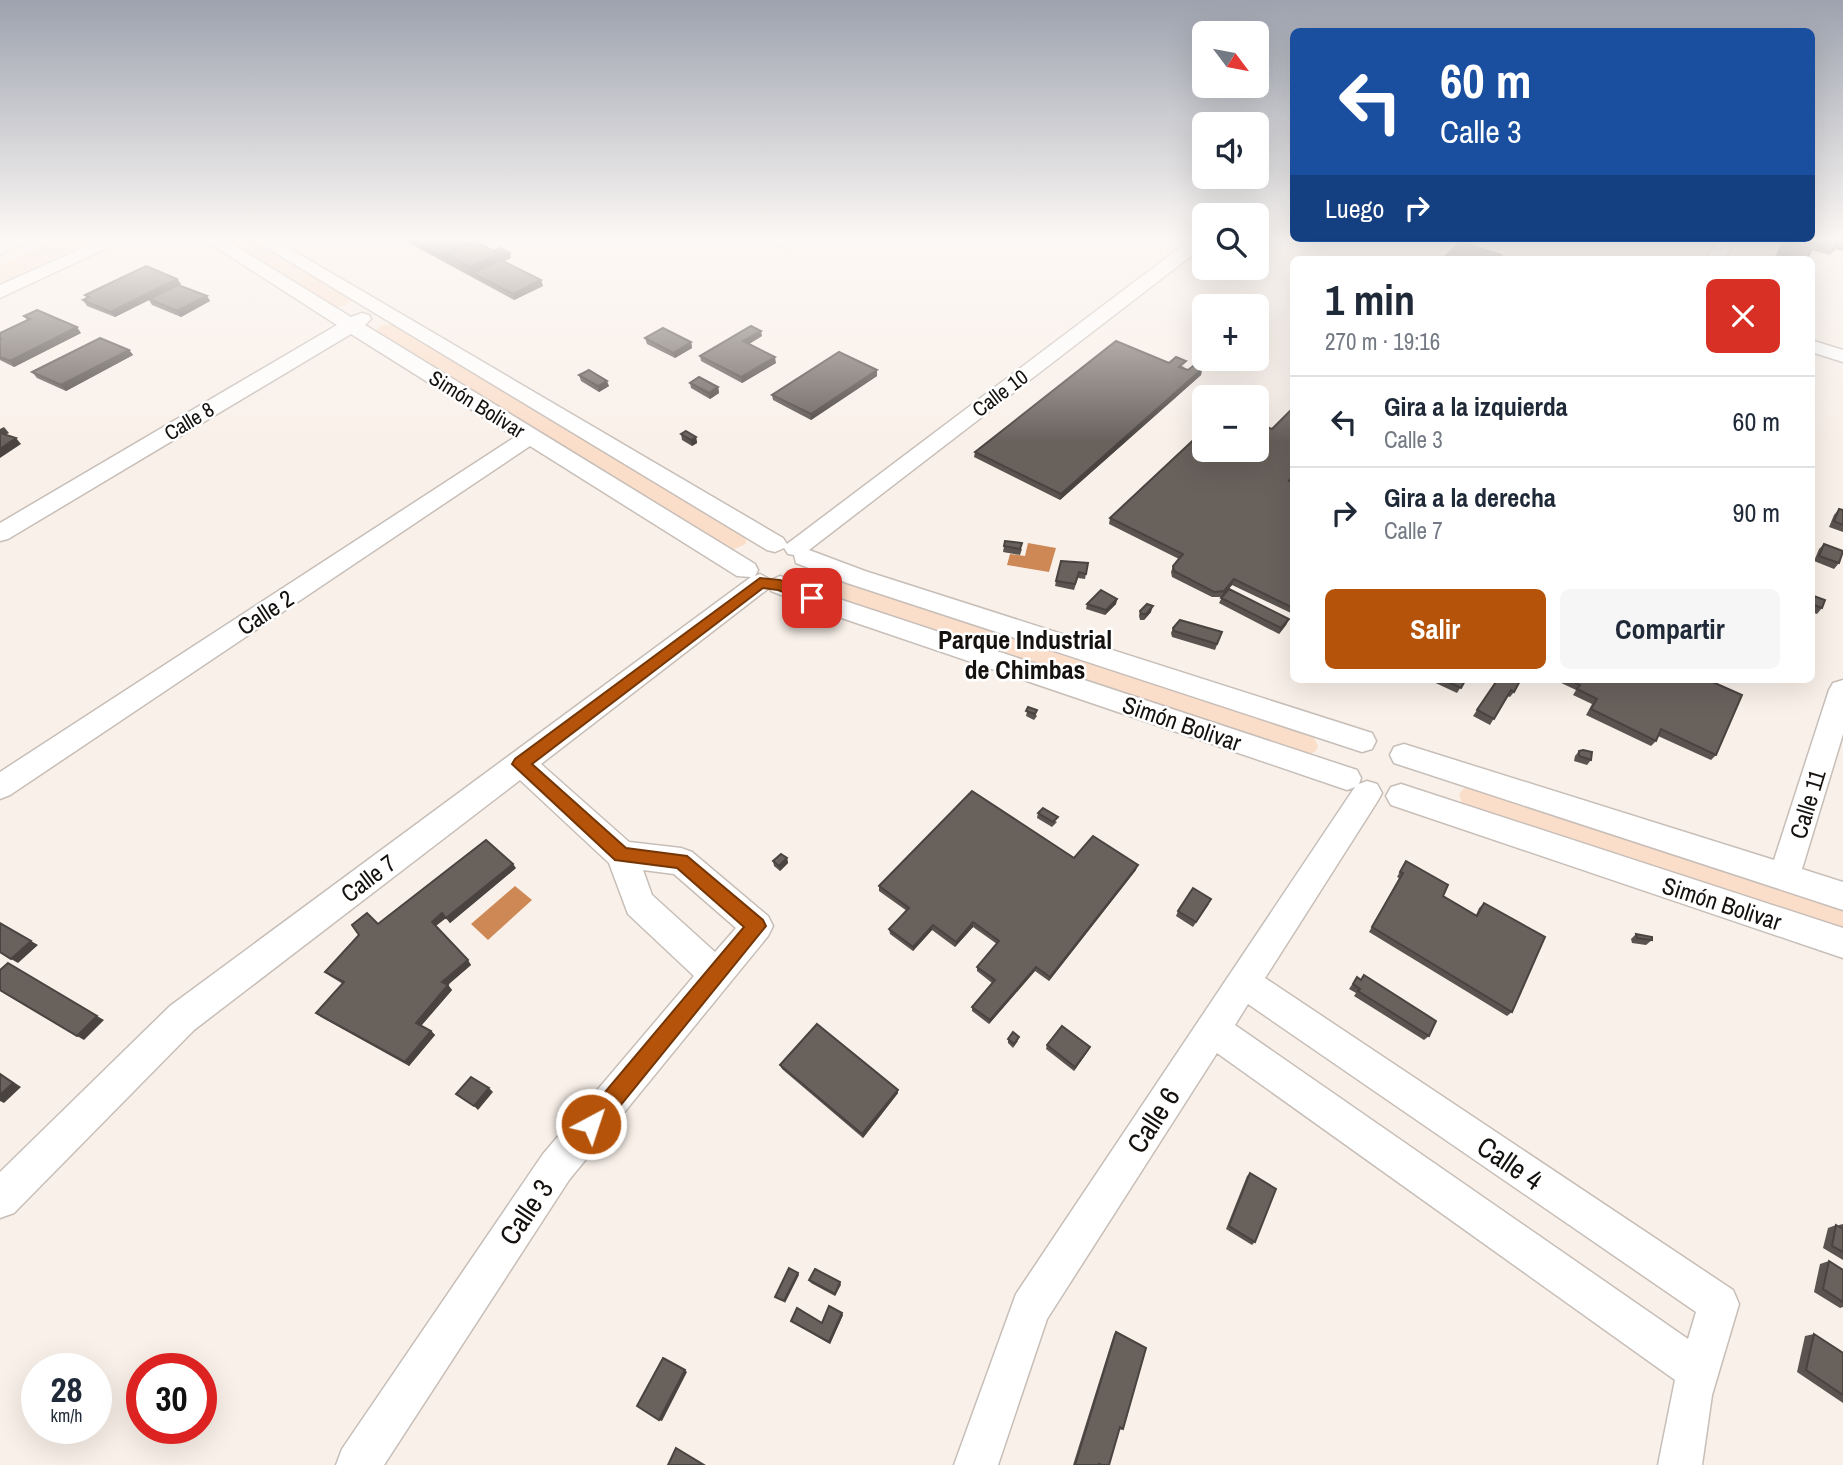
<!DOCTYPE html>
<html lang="es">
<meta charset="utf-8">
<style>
body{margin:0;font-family:"Archivo Narrow",sans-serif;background:#f6f6f7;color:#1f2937;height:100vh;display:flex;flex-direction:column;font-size:26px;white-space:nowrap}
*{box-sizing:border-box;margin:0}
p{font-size:23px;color:#747a83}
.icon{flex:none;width:38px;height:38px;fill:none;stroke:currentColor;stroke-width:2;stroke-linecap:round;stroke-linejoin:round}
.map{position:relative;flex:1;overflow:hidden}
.side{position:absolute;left:1290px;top:256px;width:525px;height:427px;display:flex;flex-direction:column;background:#fff;border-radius:10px;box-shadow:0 7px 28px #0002}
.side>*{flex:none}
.top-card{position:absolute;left:1290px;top:28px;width:525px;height:214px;border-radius:10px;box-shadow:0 7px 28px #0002;background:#1a4fa0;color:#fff;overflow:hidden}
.needle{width:46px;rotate:122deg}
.fabs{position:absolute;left:1192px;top:21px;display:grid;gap:14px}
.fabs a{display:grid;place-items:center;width:77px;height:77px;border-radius:10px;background:#fff;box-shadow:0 7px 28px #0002;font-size:35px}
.speed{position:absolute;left:21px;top:1353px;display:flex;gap:14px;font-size:35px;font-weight:700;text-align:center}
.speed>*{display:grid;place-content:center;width:91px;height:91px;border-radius:50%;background:#fff;box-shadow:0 7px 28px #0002;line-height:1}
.speed small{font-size:18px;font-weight:400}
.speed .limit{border:10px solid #d22;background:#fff;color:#111}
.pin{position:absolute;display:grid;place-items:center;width:60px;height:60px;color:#fff;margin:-30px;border-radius:14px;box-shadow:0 4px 10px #0006}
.me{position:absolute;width:77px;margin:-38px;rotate:40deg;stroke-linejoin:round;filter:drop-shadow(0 0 5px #0008)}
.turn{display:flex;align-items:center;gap:24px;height:147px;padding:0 35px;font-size:32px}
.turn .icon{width:91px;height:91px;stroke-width:2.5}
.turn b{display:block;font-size:49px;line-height:60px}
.then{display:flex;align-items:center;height:66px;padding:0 35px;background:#0003;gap:14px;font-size:26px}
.round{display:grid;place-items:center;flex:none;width:74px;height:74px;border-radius:10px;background:#f6f6f7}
.summary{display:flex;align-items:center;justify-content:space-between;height:119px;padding:0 35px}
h1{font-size:42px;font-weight:800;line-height:52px}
.action{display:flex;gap:14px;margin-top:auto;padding:14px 35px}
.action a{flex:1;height:80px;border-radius:10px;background:#b45309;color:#fff;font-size:28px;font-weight:800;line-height:80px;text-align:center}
.action a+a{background:#f6f6f7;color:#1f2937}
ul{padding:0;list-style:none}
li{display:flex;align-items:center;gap:21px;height:91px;padding:0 35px;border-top:2px solid #e0e1e3}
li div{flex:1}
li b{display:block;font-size:26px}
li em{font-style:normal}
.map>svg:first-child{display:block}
.green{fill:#fbdeca}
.water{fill:#cd8856}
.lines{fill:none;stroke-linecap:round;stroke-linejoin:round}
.minor-casing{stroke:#c7beb8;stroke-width:3}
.minor{fill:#fff;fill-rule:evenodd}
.wall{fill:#5a534f}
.shaded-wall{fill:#4a4440}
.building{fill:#69615c;stroke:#4a4440;stroke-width:2}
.route{fill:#b45309;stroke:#753606;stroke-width:2}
.labels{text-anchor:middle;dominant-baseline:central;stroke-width:5;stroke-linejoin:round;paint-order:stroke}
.far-street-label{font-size:21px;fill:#15110f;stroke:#fff}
.street-label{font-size:24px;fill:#15110f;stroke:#fff}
.neighbourhood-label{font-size:26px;font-weight:bold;fill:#15110f;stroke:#fff}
.near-street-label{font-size:28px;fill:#15110f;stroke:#fff}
</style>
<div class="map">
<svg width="1843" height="1465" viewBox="0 0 1843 1465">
<rect width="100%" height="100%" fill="#f9f0e9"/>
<g class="green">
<polygon points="61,237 99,237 0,283 0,265"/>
<polygon points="217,237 248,237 352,300 346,305 333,308"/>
<polygon points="393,324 745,536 746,544 732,550 374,333 380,326"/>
<polygon points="845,581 1312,734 1318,746 1316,751 1308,755 881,614 835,596 837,586"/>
<polygon points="1466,786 1843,907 1843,936 1463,807 1459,794"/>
</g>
<g class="water">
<polygon points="1028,543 1056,548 1049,572 1007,565 1010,554 1025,556"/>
<polygon points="515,886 532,900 488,940 471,924"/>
</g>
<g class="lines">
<g class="minor-casing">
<g id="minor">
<polygon points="12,237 35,237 0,254 0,243"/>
<polygon points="107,237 130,237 0,298 0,285"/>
<path d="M200 237H221L351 317 362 313 369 315 371 319 365 325 755 564 758 570 755 576 760 574 771 580 780 576 789 579 845 601 1357 770 1361 778 1359 784 1367 781 1377 784 1382 793 1377 802 1265 978 1733 1290 1739 1304 1712 1395 1702 1465H1658L1675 1380 1217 1053 1047 1319 998 1465H954L1016 1294 1355 787 1347 790 827 613 771 591 769 588 541 764 629 842 681 848 692 852 768 916 773 926 768 936 569 1180 384 1465H336L342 1449 543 1154 694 976 628 914 609 863 520 780 194 1030 14 1213 0 1218V1172L170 1006 751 577 737 576 530 446 10 795 0 799V772L515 437 351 334 8 539 0 541V523L337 325ZM643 870 674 874 736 928 715 952 652 895ZM1248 1004 1696 1312 1688 1339 1235 1025Z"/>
<polygon points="249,237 270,237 783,538 787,544 1194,237 1204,237 1204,246 809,550 865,571 1372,733 1376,741 1372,749 1362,752 847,583 796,563 794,555 788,554 784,548 775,552 767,550"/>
<polygon points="761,237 785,237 798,245 789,250"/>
<polygon points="1720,238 1738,238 1724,259 1706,259"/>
<polygon points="1811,340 1843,350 1843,362 1811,352"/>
<polygon points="1843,680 1843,734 1802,869 1843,882 1843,910 1394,763 1390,755 1394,747 1404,744 1774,860 1829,690 1833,683"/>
<polygon points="1401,784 1843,928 1843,958 1391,805 1386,796 1391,787"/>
</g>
</g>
<use href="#minor" class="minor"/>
</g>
<g class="wall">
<polygon points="398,237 457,237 470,244 511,258 504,261 541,280 543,286 514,300"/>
<polygon points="1843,237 1843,251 1835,249 1830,255 1811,250 1807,259 1774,258 1786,238"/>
<polygon points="177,279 181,284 179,285 207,296 210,301 181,317 152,305 149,300 115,317 87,306 83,300 87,298 85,295"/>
<polygon points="24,316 81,333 14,367 0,360 0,333 27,320"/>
<polygon points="762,336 749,344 776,363 742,383 701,361 700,356"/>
<polygon points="645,338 691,342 692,348 675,358 647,344"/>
<polygon points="129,350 133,355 66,391 37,378 32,372"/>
<polygon points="1169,363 1185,367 1183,368 1188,370 1202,369 1201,375 1060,500 974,457 975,452"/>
<polygon points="877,370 877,376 811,420 773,400 772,395"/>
<polygon points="579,375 609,386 599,392 581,381"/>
<polygon points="690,383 718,387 719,393 710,399 691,388"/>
<polygon points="1293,408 1293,480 1292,482 1293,482 1293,614 1232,585 1223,595 1289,619 1286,625 1279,634 1219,603 1222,597 1212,597 1172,577 1171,572 1173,566 1179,559 1109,524 1110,518 1272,429"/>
<polygon points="681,434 696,437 697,443 692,446 682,440"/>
<polygon points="1839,509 1843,510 1843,532 1829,527 1834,515"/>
<polygon points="1824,544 1839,563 1834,569 1814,561 1819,549"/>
<polygon points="1004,546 1022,549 1020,555 1003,552"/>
<polygon points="1088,563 1085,579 1078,578 1074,590 1055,586 1056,581"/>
<polygon points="1811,595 1822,608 1817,614 1811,612"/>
<polygon points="1117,599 1116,604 1105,615 1086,609 1087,604"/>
<polygon points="1140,611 1151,612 1144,620 1140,620 1139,616"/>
<polygon points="1173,628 1222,632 1215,650 1172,637 1171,633"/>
<polygon points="1427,679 1466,679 1457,693"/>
<polygon points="1498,679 1514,692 1510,697 1507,696 1490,725 1473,716"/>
<polygon points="1559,679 1708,679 1716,755 1711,760 1658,736 1656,741 1651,746 1586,715 1592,704 1573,695 1576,690 1557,681"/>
<polygon points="1028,707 1037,716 1034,720 1026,716"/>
<polygon points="1579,751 1591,760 1587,765 1574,761 1575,756"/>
<polygon points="1038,813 1057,822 1052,827 1037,818"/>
<polygon points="787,858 788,863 780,871 774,866 773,861"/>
<polygon points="1074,858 1136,870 1049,981 1035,971 989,1024 972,1011 972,1007 992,983 977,971 977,967 997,944 973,927 955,947 932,930 913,951 890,934 889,929 907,911 879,891 879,886"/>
<polygon points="1406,861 1443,896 1476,915 1479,908 1484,903 1512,1012 1507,1016 1369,932 1399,878 1397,877"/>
<polygon points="516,868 450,923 446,918 436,926 471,965 448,985 452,990 421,1026 431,1031 435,1035 409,1066 321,1017 316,1013 343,984 330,976 325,972 378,924"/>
<polygon points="1209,904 1193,927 1176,916 1178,911"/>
<polygon points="1636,934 1652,940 1646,945 1632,943 1631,939"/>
<polygon points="1357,977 1429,1036 1424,1040 1354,996 1356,993 1349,989"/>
<polygon points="1008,1039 1018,1041 1013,1048 1008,1043"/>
<polygon points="1047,1045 1090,1047 1088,1051 1074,1071 1046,1049"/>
<polygon points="780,1065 898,1090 898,1093 863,1138 782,1069"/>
<polygon points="1250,1173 1255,1242 1252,1245 1226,1229 1247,1176"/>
<polygon points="1843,1224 1843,1260 1823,1248 1828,1228 1836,1225 1839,1227 1839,1225"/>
<polygon points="1829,1261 1843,1270 1843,1307 1840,1308 1814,1292 1820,1264"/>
<polygon points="809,1280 840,1282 841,1285 835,1296 811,1283"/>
<polygon points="843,1315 830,1344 792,1322 791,1321 822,1323"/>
<polygon points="1116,1332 1123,1429 1121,1430 1119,1428 1109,1465 1073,1465 1114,1334"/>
<polygon points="1814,1334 1843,1353 1843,1403 1797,1372 1805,1336"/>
</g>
<g class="shaded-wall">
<polygon points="510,253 511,258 472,273 474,278 470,267 499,254"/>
<polygon points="177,279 181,284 115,317 111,312"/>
<polygon points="541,280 543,286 514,300 513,294"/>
<polygon points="207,296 210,301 181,317 177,311"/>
<polygon points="77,327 81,333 14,367 10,361"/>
<polygon points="761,331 762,336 744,347 743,341"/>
<polygon points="691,342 692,348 675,358 673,353"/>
<polygon points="129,350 133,355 66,391 61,385"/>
<polygon points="775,357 776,363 742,383 741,377"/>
<polygon points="1202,369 1201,375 1060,500 1061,494"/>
<polygon points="877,370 877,376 811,420 811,414"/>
<polygon points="607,381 609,386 599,392 598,386"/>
<polygon points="718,387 719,393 710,399 709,393"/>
<polygon points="4,427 9,433 1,437 0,435 0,429"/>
<polygon points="696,437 697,443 692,446 691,440"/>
<polygon points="16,438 21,444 0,458 0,449"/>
<polygon points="1234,579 1232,585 1222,597 1224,591"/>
<polygon points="1117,599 1116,604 1105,615 1106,610"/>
<polygon points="1153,606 1151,612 1144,620 1146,614"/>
<polygon points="1289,619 1286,625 1279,634 1281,628"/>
<polygon points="787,858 788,863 780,871 779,866"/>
<polygon points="513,864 516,868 450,923 446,918"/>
<polygon points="1138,865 1136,870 1049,981 1050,977"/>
<polygon points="442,913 446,918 435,926 432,922"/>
<polygon points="973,922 973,927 955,947 956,942"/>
<polygon points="933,925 932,930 913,951 913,947"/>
<polygon points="31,941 38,945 18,963 11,959"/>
<polygon points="468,960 471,965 446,986 442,982"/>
<polygon points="1036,967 1035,971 989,1024 990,1020"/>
<polygon points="448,985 452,990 420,1027 416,1023"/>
<polygon points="97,1016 104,1020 84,1040 77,1036"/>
<polygon points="431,1031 435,1035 409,1066 405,1062"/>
<polygon points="1090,1047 1088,1051 1074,1071 1075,1067"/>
<polygon points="0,1073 21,1087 4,1103 0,1101"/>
<polygon points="489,1088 493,1092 478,1110 474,1106"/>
<polygon points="898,1090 898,1093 863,1138 862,1134"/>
<polygon points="798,1273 799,1275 785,1303 784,1301"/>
<polygon points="842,1313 843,1315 830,1344 829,1342"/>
<polygon points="685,1370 687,1372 662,1421 659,1420"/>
</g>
<g class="building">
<polygon points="406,237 458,237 470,244 446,254 448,260"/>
<polygon points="1843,237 1843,245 1837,243 1834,250 1814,244 1807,259 1800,259 1778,253 1786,238"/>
<polygon points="474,241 499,254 470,267 446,254"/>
<polygon points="1460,242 1501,255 1497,259 1443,259"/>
<polygon points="500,248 510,253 500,257 499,254 493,251"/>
<polygon points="501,260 541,280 513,294 472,273"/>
<polygon points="146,266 177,279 111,312 83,300 89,297 85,295"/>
<polygon points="178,285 207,296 177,311 149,299"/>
<polygon points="37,310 77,327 10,361 0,357 0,339 1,339 0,338 0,333 30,319 24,316"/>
<polygon points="751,326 761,331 743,341 775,357 741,377 700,356"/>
<polygon points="663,328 691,342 673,353 645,338"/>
<polygon points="100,338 129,350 61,385 32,372"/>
<polygon points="1116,341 1169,363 1176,357 1186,361 1179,367 1188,370 1193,366 1202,369 1061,494 975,452"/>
<polygon points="839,352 877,370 811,414 772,395"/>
<polygon points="589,370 607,381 598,386 579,375"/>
<polygon points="699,377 718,387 709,393 690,383"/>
<polygon points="1293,408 1293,476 1289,481 1293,482 1293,608 1234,579 1224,591 1214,592 1174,571 1173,566 1183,554 1110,518 1204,430 1204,450 1256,450 1256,427 1260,424 1272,429"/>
<polygon points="686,431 696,437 691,440 681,434"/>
<polygon points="0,433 16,438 0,449"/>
<polygon points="1839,509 1843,510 1843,525 1834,521"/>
<polygon points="1005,541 1022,543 1020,549 1004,546"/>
<polygon points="1824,544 1843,551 1839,563 1819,556"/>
<polygon points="1061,561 1088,563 1086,574 1079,572 1075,584 1056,581"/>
<polygon points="1229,589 1289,619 1281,628 1221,598"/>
<polygon points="1101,590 1117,599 1106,610 1087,604"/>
<polygon points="1811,595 1825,600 1822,608 1811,604"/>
<polygon points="1147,604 1153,606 1146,614 1141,614 1140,611"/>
<polygon points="1180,620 1222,632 1217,644 1174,631 1173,628"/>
<polygon points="1442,679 1466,679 1461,688"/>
<polygon points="1498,679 1521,679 1514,692 1511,690 1494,719 1477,710"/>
<polygon points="1568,679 1708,679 1708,680 1742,695 1716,755 1661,729 1656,741 1591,709 1597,699 1577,689 1580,685"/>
<polygon points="1028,707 1037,710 1035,714 1026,711"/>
<polygon points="1583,750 1592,752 1591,760 1579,756 1579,751"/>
<polygon points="972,791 1074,858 1093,836 1138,865 1050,977 1036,967 990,1020 972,1007 995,980 977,967 999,941 973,922 956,942 933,925 913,947 889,929 909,908 879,886"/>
<polygon points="1043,808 1058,817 1053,822 1038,813"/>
<polygon points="486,840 513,864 446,918 442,913 432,922 468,960 442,982 448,985 416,1023 431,1031 405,1062 316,1013 344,982 325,972 359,935 352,925 367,913 378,924"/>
<polygon points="781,854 787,858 779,866 773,861"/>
<polygon points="1406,861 1448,885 1443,896 1477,916 1484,903 1545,937 1512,1012 1372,927 1403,873 1400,872"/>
<polygon points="1193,888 1211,899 1196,922 1178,911"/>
<polygon points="0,923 31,941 11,959 0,952"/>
<polygon points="1636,934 1652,937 1652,940 1637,938"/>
<polygon points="8,963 97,1016 77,1036 0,990 0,970"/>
<polygon points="1364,975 1436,1021 1429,1036 1358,991 1360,989 1353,984 1357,977 1361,980"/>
<polygon points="817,1024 898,1090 862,1134 780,1065"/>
<polygon points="1062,1026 1090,1047 1075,1067 1047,1045"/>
<polygon points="1013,1032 1019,1037 1014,1044 1008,1039"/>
<polygon points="0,1074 13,1083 0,1095"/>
<polygon points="471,1077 489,1088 474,1106 456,1094"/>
<polygon points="1250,1173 1276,1189 1255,1242 1229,1226"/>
<polygon points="1836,1225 1843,1229 1843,1252 1832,1246"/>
<polygon points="1829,1261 1843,1270 1843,1302 1823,1289"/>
<polygon points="789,1268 798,1273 784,1301 775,1297"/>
<polygon points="815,1269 840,1282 835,1294 809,1280"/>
<polygon points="829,1306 842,1313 829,1342 791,1321 797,1308 822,1323"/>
<polygon points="1116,1332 1146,1348 1123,1429 1120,1427 1109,1465 1102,1465 1099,1464 1099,1465 1075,1465"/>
<polygon points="1814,1334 1843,1353 1843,1395 1806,1370"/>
<polygon points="663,1358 685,1370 659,1420 637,1406"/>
<polygon points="676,1448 704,1465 668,1465"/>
</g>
<linearGradient id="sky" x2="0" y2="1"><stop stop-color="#9da2ae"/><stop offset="0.54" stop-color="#fcf8f5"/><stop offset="1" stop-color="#fcf8f5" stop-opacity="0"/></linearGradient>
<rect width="1843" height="442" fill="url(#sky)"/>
<polygon class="route" points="760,578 780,580 817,595 819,598 812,603 778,590 763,588 532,764 626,848 687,856 763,920 766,926 599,1132 591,1135 584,1132 581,1124 584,1117 744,927 677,868 615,860 512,764 515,759"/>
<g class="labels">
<g class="far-street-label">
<text transform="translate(1000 393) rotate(-37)">Calle 10</text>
<text transform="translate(477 404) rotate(32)">Simón Bolivar</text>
<text transform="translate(189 421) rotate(-31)">Calle 8</text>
</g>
<g class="street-label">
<text transform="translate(265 612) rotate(-33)">Calle 2</text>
<text transform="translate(1182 723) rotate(19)">Simón Bolivar</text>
<text transform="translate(1807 804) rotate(-73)">Calle 11</text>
<text transform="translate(368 878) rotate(-37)">Calle 7</text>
<text transform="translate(1722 903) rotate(18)">Simón Bolivar</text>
</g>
<g class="neighbourhood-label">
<text x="1025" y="639">Parque Industrial<tspan x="1025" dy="30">de Chimbas</tspan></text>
</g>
<g class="near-street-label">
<text transform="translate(1153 1120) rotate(-57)">Calle 6</text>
<text transform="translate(1510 1163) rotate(34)">Calle 4</text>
<text transform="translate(526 1212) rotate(-56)">Calle 3</text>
</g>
</g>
</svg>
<div class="fabs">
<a><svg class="needle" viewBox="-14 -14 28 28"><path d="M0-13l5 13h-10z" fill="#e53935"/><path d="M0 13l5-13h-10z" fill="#747a83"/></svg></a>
<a><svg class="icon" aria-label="sound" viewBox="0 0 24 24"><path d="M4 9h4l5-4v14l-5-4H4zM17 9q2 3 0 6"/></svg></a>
<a><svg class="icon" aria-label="search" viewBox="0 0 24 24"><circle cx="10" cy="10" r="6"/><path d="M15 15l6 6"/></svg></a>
<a>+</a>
<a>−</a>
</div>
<div class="speed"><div>28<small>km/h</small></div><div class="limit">30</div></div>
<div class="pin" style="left:812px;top:598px;background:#d93025"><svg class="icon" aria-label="arrive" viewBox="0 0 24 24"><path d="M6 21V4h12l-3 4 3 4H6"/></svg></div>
<svg class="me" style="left:591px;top:1124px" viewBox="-20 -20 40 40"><circle r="17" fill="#b45309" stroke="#fff" stroke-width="3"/><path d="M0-11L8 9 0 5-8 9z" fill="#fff"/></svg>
<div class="top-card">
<div class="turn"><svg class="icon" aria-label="left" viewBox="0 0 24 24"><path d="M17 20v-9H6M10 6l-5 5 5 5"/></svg><div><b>60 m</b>Calle 3</div></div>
<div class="then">Luego<svg class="icon" aria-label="right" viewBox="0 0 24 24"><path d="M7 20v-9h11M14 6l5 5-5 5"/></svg></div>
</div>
<section class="side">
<div class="summary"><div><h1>1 min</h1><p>270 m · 19:16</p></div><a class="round" style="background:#d93025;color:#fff"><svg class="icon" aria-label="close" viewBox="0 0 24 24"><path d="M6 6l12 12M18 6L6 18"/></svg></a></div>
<ul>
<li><svg class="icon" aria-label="left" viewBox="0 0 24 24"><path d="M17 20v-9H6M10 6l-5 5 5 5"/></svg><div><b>Gira a la izquierda</b><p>Calle 3</p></div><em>60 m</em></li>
<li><svg class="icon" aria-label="right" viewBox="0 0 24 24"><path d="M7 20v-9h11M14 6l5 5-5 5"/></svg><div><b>Gira a la derecha</b><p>Calle 7</p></div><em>90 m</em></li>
</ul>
<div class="action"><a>Salir</a><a>Compartir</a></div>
</section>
</div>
